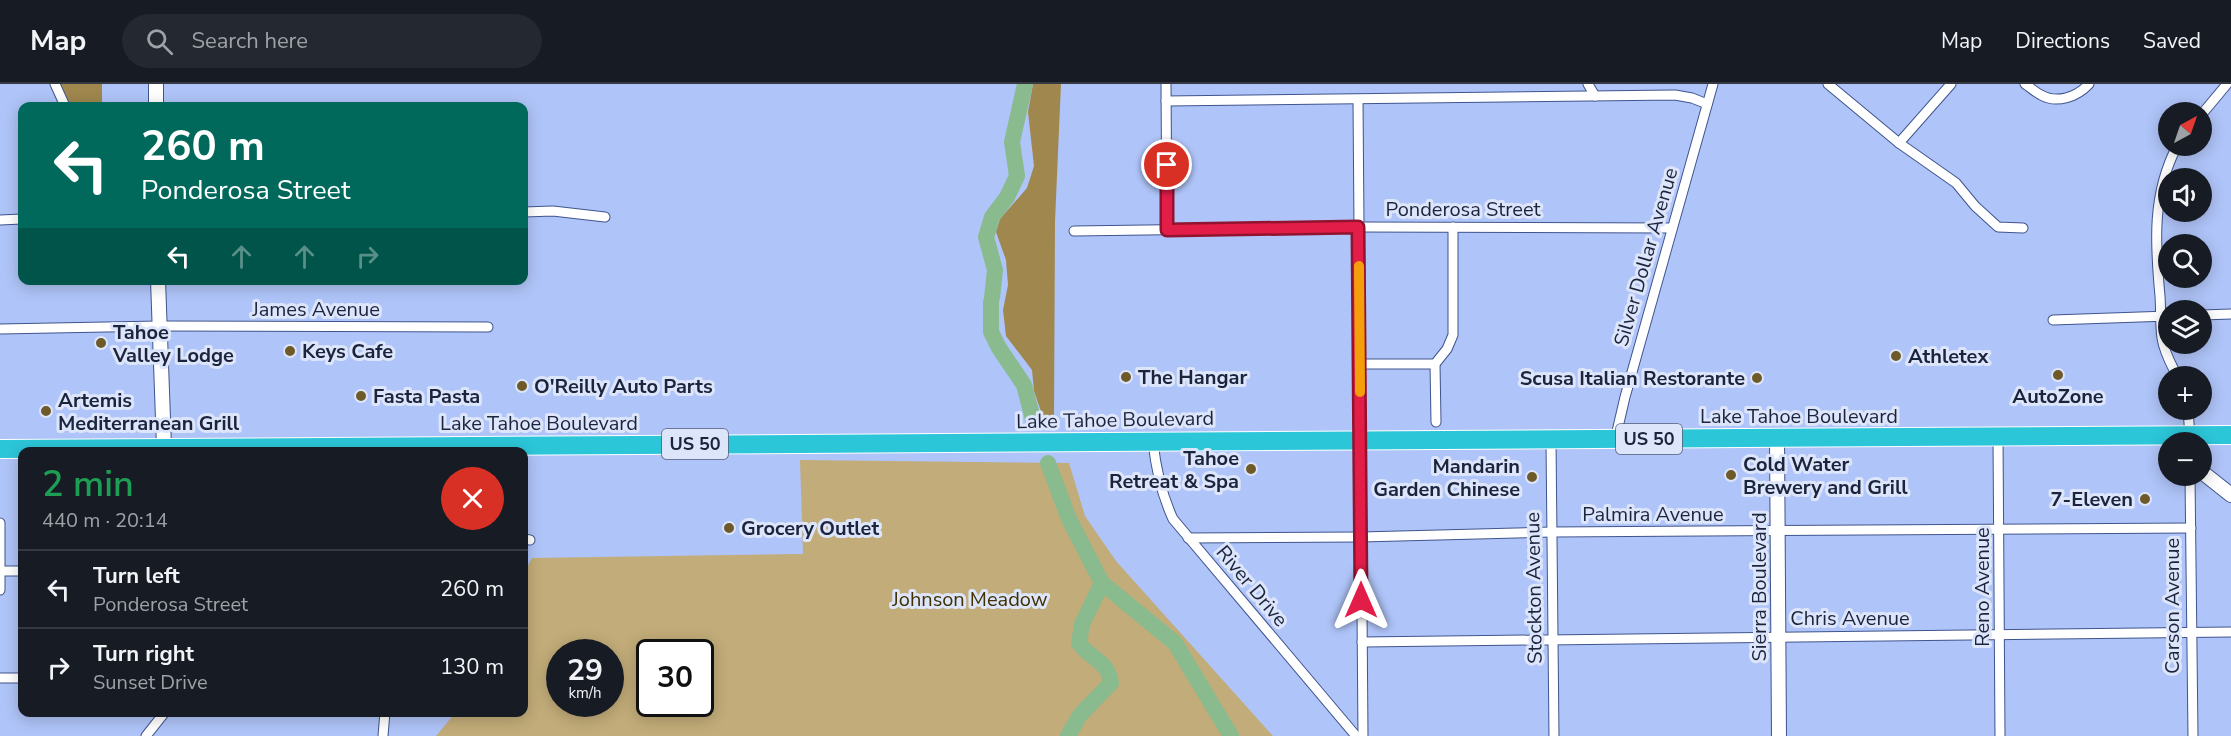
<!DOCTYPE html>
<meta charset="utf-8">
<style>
body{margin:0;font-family:"Nunito Sans",sans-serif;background:#242831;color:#f1f3f6;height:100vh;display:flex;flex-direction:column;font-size:22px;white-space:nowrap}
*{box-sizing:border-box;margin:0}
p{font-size:20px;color:#9ea1a6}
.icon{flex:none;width:33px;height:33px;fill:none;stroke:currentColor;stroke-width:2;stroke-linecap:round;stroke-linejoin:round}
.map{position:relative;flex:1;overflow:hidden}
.panel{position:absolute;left:18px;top:363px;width:510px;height:270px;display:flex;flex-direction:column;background:#171b24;border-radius:12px;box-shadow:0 3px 15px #0003}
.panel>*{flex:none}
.hud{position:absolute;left:18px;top:18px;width:510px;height:183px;border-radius:12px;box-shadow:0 3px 15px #0003;background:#00695c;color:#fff;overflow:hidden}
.needle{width:39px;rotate:40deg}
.tools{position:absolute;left:2158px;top:18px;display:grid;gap:12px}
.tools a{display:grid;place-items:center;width:54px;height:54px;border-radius:50%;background:#171b24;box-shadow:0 3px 15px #0003;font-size:30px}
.speed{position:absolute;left:546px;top:555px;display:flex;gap:12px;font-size:30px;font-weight:700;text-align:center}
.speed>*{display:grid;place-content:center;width:78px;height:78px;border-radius:50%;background:#171b24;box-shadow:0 3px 15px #0003;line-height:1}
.speed small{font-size:15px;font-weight:400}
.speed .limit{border:3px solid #111;border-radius:9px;background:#fff;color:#111}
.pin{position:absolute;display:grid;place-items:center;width:51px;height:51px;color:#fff;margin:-26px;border:3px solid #fff;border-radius:50%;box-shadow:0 2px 6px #0007}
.me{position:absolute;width:66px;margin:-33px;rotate:0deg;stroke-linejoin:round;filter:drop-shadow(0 0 4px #0008)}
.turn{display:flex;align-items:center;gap:21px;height:126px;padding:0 24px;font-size:27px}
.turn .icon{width:78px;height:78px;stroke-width:2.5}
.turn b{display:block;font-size:42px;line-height:51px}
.lanes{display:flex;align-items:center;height:57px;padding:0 24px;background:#0003;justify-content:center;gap:30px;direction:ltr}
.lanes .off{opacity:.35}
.round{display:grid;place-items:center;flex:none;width:63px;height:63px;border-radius:32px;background:#242831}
.headline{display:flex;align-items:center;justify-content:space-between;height:102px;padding:0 24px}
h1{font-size:36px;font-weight:600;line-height:45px;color:#1e9e55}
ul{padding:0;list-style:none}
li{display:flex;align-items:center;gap:18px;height:78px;padding:0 24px;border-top:2px solid #363941}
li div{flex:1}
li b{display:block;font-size:22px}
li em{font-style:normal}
header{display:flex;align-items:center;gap:36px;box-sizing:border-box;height:84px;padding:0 30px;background:#171b24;border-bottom:2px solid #363941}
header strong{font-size:28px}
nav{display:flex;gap:33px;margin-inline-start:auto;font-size:21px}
.search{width:420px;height:54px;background:#242831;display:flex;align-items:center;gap:15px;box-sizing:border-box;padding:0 21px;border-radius:33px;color:#9ea1a6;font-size:22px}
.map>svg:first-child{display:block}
.green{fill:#c2ac79;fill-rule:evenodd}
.forest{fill:#9f874d}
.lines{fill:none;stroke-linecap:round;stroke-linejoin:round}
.river{stroke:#89bb8f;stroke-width:16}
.street-casing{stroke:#40548e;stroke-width:11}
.secondary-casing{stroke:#40548e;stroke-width:16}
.highway-casing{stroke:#fff;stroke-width:20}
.street{stroke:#fff;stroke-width:9}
.secondary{stroke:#fff;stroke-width:14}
.highway{stroke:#2cc6d9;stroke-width:18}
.route-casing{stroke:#92132f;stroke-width:15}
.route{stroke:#e11d48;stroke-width:10}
.slow{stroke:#f59e0b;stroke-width:10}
.poi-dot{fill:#6e5a29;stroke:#dde5fa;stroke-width:2}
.labels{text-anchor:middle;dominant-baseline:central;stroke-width:6;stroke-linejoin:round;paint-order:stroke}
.shield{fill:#dde5fa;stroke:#555e76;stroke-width:1.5}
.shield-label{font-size:18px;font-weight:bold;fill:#1b243d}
.street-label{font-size:20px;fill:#1b243d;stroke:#dde5fa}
.poi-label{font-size:20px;font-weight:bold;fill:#1b243d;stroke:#dde5fa;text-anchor:start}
.park-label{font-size:20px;fill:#402f00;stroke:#dde5fa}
</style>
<header>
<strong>Map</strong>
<div class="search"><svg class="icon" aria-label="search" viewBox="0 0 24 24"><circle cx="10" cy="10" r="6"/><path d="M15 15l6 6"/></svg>Search here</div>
<nav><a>Map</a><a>Directions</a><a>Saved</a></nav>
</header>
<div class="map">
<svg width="2231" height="652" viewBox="0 0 2231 652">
<rect width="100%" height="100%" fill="#afc4f8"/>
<path class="green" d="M800 376 1069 379 1085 432 1116 477 1273 652H436L455 629 524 628V489L532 474 803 470ZM560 568H610V620H560ZM650 568H700V620H650Z"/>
<g class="forest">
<polygon points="60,0 102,0 102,22 71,22"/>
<polygon points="1033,0 1061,0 1055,137 1054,338 1045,339 1034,307 1032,286 1006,252 1003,226 1008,201 1006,176 996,148 1000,135 1027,104 1034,82 1028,28"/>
</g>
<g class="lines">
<g class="river">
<polyline points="992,214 995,186 986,153 992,133 1007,113 1017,92 1012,58 1025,0"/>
<polyline points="991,218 991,248 999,264 1024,301 1034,339"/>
<polyline points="1048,379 1069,435 1102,499 1175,559 1231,652"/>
<path d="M1068 652 1080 631 1111 599C1108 576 1091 576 1079 559L1082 540 1102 499"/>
</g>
<g class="street-casing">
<g id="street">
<polyline points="55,0 65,22"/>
<polyline points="1166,0 1167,146"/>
<polyline points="1588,0 1595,12"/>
<polyline points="1828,0 1899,59 1956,99 1975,122 1998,143 2023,144"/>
<path d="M2025 0C2030 3 2035 8 2041 11 2057 20 2077 13 2089 0"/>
<polyline points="1358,16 1363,652"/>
<polyline points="1166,17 1675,11 1692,14 1707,20"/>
<polyline points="2202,30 2227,0"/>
<polyline points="1899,59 1951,0"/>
<path d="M2177 62C2152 110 2155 159 2160 212 2161 226 2160 240 2162 254 2164 268 2171 280 2177 292"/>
<polyline points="524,128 553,127 605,133"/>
<polyline points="0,136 22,135"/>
<polyline points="1074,147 1358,143 1672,144"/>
<polyline points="2202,231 2231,230"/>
<polyline points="2053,236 2169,232"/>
<polyline points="0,245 159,242 488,243"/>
<polyline points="1360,280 1435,280 1436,338"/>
<polyline points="1435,280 1447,265 1453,251 1453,143"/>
<polyline points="2188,326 2190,352"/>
<polyline points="1998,353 2000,652"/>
<polyline points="1551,356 1554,652"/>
<polyline points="1615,356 1625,313 1713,0"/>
<path d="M1153 358C1156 386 1161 409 1173 435L1356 652"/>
<polyline points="2190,392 2193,652"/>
<polyline points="0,439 0,506"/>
<polyline points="1188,454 1361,453 1552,448 2191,444"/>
<polyline points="524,455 530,456"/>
<polyline points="0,487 22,487"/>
<polyline points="1362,558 2231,548"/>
<polyline points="0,594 22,594"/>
<polyline points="146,652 165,628"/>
<polyline points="383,652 385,628"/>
</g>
</g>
<g class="secondary-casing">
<g id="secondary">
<polyline points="156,22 156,0"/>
<polyline points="158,196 164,363"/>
<polyline points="1777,354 1779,652"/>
<polyline points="2202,388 2231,411"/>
</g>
</g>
<g class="highway-casing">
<polyline id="highway" points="0,365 2231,351"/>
</g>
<use href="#street" class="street"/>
<use href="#secondary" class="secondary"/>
<use href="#highway" class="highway"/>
</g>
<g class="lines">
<g class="route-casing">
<polyline id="route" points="1167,81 1167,146 1358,143 1361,516"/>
</g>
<use href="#route" class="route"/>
<polyline class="slow" points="1359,182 1360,308"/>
</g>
<g class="poi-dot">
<circle cx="101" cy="259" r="6"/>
<circle cx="290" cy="267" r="6"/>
<circle cx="1896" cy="272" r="6"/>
<circle cx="2058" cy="291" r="6"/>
<circle cx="1126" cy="293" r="6"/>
<circle cx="1757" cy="294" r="6"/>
<circle cx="522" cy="302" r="6"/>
<circle cx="361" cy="312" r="6"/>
<circle cx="46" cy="327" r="6"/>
<circle cx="1251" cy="385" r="6"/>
<circle cx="1731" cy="391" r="6"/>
<circle cx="1532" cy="393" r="6"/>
<circle cx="2145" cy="415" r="6"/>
<circle cx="729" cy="444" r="6"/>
</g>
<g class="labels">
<g class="shield">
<rect x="1616" y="340" width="66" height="30" rx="4.5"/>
<rect x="662" y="345" width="66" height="30" rx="4.5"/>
</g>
<g class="shield-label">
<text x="1649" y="355">US 50</text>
<text x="695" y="360">US 50</text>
</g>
<g class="street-label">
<text x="1463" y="125">Ponderosa Street</text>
<text transform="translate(1646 173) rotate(-74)">Silver Dollar Avenue</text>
<text x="316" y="225">James Avenue</text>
<text x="1799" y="332">Lake Tahoe Boulevard</text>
<text transform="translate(1115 336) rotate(-1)">Lake Tahoe Boulevard</text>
<text x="539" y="339">Lake Tahoe Boulevard</text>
<text x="1653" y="430">Palmira Avenue</text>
<text transform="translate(1252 502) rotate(50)">River Drive</text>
<text transform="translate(1759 503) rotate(-90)">Sierra Boulevard</text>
<text transform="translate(1982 503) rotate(-90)">Reno Avenue</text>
<text transform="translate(1534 504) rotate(-91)">Stockton Avenue</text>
<text transform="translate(2172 522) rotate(-90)">Carson Avenue</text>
<text x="1850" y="534">Chris Avenue</text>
</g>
<g class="poi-label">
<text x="113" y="248">Tahoe<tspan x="113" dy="23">Valley Lodge</tspan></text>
<text x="302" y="267">Keys Cafe</text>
<text x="1908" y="272">Athletex</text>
<text x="1138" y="293">The Hangar</text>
<text x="1745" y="294" text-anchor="end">Scusa Italian Restorante</text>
<text x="534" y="302">O'Reilly Auto Parts</text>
<text x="373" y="312">Fasta Pasta</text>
<text x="2058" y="312" text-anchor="middle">AutoZone</text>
<text x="58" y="316">Artemis<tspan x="58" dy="23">Mediterranean Grill</tspan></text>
<text x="1239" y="374" text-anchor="end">Tahoe<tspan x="1239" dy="23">Retreat &amp; Spa</tspan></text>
<text x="1743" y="380">Cold Water<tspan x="1743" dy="23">Brewery and Grill</tspan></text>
<text x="1520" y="382" text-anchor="end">Mandarin<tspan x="1520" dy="23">Garden Chinese</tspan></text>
<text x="2133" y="415" text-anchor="end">7-Eleven</text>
<text x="741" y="444">Grocery Outlet</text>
</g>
<g class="park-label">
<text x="970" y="515">Johnson Meadow</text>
</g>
</g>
</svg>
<div class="tools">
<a><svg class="needle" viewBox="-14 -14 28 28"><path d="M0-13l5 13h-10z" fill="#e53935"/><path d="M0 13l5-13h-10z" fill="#9ea1a6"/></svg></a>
<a><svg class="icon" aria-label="sound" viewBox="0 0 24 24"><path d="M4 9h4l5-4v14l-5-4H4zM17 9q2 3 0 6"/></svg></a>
<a><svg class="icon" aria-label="search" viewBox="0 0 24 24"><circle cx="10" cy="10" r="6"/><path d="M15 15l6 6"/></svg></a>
<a><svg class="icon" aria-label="layers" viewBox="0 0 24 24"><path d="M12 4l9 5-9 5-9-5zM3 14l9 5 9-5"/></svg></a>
<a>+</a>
<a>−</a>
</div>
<div class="speed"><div>29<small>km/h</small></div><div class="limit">30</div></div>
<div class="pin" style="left:1167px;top:81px;background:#d93025"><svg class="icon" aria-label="arrive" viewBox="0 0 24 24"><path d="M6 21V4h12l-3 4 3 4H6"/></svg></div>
<svg class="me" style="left:1361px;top:516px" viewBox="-20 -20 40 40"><path d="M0-17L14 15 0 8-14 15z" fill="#e11d48" stroke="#fff" stroke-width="4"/></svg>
<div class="hud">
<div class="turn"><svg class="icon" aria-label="left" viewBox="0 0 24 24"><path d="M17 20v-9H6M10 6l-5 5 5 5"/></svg><div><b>260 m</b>Ponderosa Street</div></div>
<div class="lanes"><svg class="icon" aria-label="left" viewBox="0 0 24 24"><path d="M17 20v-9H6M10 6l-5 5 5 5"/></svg><svg class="icon off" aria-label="ahead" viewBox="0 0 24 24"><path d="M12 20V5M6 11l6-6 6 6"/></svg><svg class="icon off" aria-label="ahead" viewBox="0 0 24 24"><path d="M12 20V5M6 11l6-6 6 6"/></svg><svg class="icon off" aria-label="right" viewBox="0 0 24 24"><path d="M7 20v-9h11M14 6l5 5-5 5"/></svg></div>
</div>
<section class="panel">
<div class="headline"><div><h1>2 min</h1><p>440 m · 20:14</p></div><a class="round" style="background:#d93025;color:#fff"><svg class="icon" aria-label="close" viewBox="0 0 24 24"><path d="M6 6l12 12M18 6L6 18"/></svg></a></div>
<ul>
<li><svg class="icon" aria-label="left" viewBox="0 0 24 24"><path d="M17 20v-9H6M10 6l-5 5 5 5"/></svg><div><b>Turn left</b><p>Ponderosa Street</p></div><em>260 m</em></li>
<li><svg class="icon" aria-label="right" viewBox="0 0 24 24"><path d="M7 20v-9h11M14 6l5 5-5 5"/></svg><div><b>Turn right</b><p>Sunset Drive</p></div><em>130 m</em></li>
</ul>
</section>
</div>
